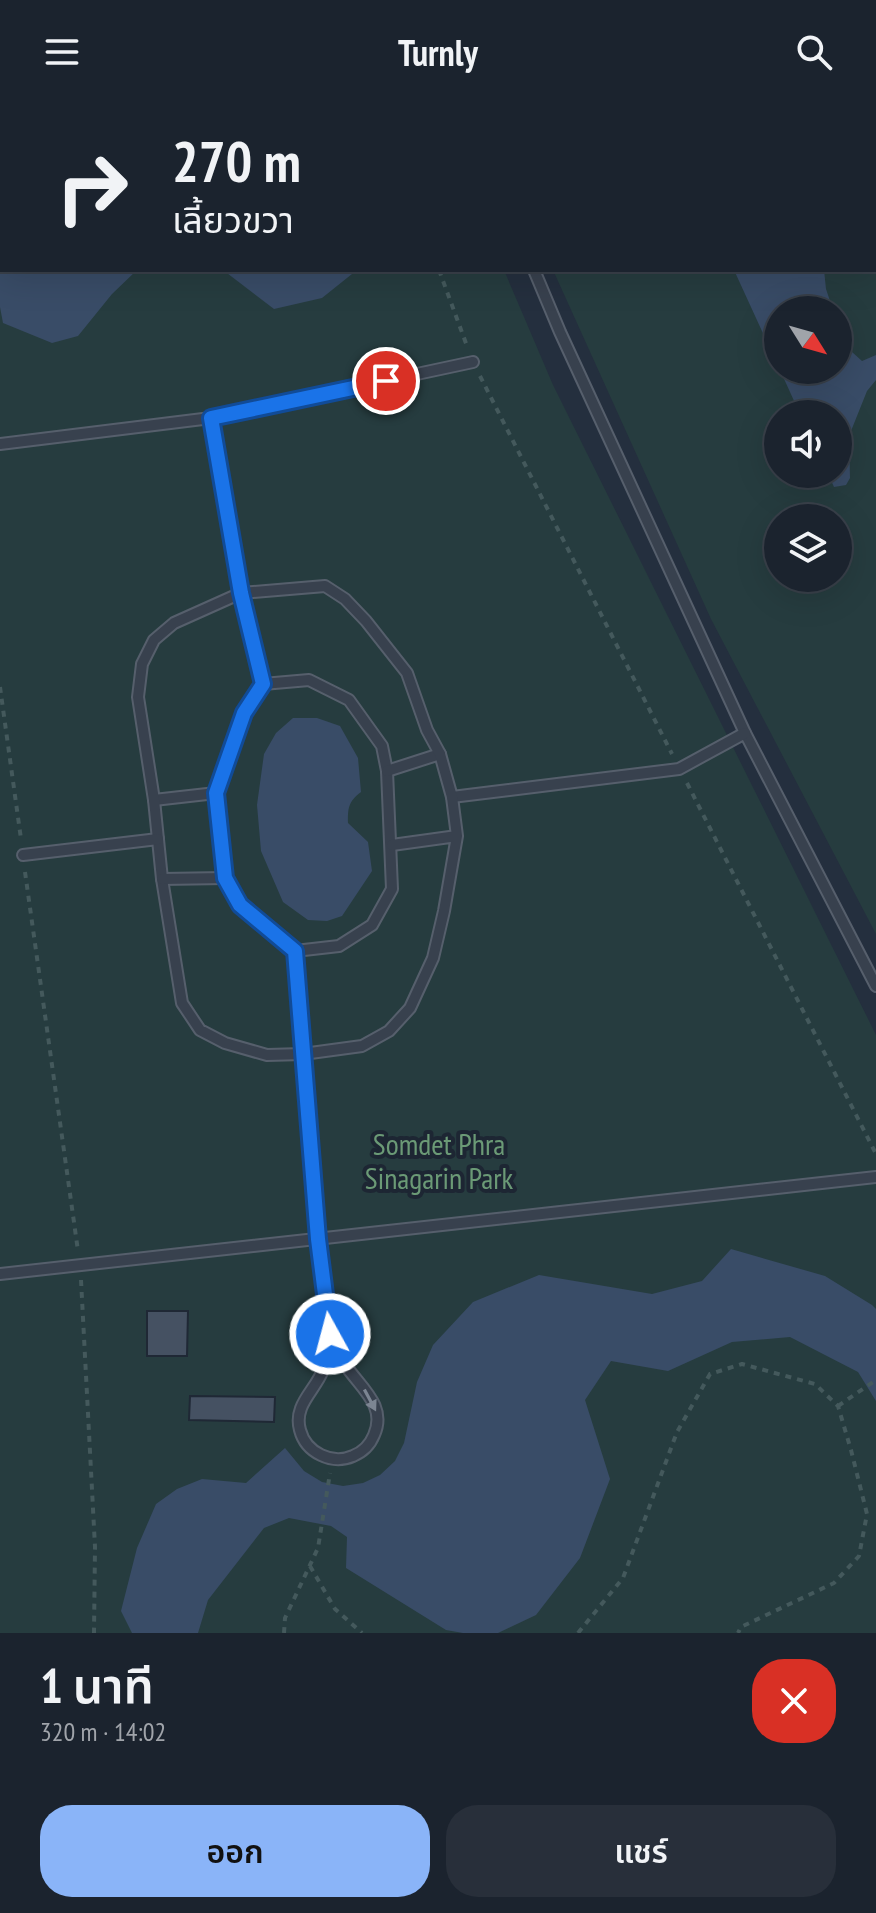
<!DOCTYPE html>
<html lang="th">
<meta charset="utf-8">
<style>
body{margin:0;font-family:"PT Sans Narrow","Noto Sans Thai",sans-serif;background:#282f3a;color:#f1f3f6;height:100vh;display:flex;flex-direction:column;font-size:30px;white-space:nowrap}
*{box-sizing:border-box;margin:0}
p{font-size:26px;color:#a0a4aa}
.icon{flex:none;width:44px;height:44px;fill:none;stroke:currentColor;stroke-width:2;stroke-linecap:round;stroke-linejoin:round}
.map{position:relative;height:1529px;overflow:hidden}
.panel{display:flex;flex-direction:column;background:#1b232e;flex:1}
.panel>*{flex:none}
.banner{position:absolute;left:0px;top:0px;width:876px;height:168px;box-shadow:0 8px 32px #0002,0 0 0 2px #39404a;background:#1b232e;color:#f1f3f6;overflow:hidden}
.needle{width:52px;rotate:127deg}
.buttons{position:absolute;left:764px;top:192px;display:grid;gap:16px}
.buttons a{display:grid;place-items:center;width:88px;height:88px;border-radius:50%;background:#1b232e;box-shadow:0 8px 32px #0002,0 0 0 2px #39404a;font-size:40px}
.pin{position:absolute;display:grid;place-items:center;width:68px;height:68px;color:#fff;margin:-34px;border:4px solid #fff;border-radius:50%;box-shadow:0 2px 8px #0007}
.me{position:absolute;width:88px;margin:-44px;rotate:353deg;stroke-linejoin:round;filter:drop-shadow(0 0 6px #0008)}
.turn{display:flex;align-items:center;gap:28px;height:168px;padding:0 40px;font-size:36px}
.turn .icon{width:104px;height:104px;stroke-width:2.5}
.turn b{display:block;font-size:56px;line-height:68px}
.round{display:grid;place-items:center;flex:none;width:84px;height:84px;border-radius:32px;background:#282f3a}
.summary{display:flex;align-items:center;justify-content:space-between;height:136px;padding:0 40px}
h1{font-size:48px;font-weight:600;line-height:60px}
.primary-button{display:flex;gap:16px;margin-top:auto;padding:16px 40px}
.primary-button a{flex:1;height:92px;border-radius:32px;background:#8ab4f8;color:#111;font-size:32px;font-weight:600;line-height:92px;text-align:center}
.primary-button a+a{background:#282f3a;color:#f1f3f6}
header{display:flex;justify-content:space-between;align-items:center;height:104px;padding:0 40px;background:#1b232e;font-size:36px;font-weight:600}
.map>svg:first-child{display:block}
.green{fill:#263c3f;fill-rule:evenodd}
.water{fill:#394c67}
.building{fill:#455162;stroke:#1f2835;stroke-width:2}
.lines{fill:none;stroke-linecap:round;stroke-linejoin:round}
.service-casing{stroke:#565f6c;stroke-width:14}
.path{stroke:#44595c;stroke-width:4;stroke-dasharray:6 6;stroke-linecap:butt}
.service{stroke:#38414e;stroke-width:10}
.oneway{fill:#7c8592}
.route-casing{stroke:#114b97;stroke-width:20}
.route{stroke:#1a73e8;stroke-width:14}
.labels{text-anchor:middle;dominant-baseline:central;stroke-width:8;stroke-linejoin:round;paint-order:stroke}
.park-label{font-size:30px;fill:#6b9a76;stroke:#1d2633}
</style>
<header><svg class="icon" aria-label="menu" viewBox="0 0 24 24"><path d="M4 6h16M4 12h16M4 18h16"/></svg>Turnly<svg class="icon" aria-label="search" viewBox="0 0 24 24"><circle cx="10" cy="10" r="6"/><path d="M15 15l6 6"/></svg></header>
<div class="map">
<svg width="876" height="1529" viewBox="0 0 876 1529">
<rect width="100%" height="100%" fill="#242f3e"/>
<g class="green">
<polygon points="0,0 442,0 443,2 2,2 2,166 504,166 553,281 876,931 876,1529 0,1529"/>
<path d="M489 0H876V830L711 515 553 166H874V2H489ZM778 206H838V266H778ZM778 310H838V370H778ZM778 414H838V474H778Z"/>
</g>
<g class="water">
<polygon points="0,0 61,0 64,2 2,2 2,166 137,166 112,190 78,232 52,239 3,219 0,203"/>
<polygon points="148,0 327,0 329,2 145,2"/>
<polygon points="223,166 357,166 322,194 274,205"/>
<polygon points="734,166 824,166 826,185 833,206 778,206 778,262"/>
<polygon points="838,222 842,239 862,257 876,251 876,276 867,287 849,332 850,374 846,381 834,383 828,370 838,370 838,310 800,310 780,266 838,266"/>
<path d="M293 614H317L340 622 358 654 361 688C348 698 348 704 348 719L368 738 372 767 342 812 327 817 308 816 283 798 261 747 257 701 264 650 276 629Z"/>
<polygon points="731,1145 825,1172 872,1201 876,1205 876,1297 858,1268 790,1233 732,1238 668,1267 611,1257 585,1296 610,1375 580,1454 536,1511 498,1529 463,1529 446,1526 346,1464 347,1433 331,1422 289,1414 264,1424 208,1496 198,1529 132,1529 121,1507 137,1444 156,1400 177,1385 202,1375 246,1379 285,1344 304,1367 322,1378 343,1382 363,1379 380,1371 395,1357 404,1339 417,1278 433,1241 473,1198 539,1171 652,1190 702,1177"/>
</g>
<g class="building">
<polygon points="147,1207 188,1207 187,1252 147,1252"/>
<polygon points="190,1292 275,1293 274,1318 189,1316"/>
</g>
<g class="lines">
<g class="service-casing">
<g id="service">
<polyline points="474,0 474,2"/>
<polyline points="534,166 560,228 745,629 876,882"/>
<path d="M211 314 241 489 263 580 244 609 216 689 225 774 240 801 295 847C302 943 308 1038 318 1133 320 1155 323 1177 326 1200 327 1209 330 1220 330 1230 329 1240 327 1256 323 1266 315 1287 293 1301 300 1326 306 1349 332 1361 353 1352 363 1348 370 1341 374 1331 387 1302 361 1284 346 1262 339 1253 335 1240 330 1230"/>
<polyline points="0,340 211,314 473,258"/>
<polyline points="263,580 309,576 349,596 382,642 387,667 392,785 372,821 339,842 295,847"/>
<polyline points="387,667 440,650"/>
<polyline points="452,693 679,665 745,629"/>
<polyline points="154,696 216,689"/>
<polyline points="392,741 457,732 452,693 440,650 427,626 407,569 366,517 345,495 325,482 241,489 174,519 154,536 142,560 138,593 154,696 162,775 182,899 200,926 225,939 267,951 303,950 362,942 389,927 410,904 433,854 444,807 457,732"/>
<polyline points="23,751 158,735"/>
<polyline points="162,775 225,774"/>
<polyline points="0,1170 876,1073"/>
</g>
</g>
<g class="path">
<polyline points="388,0 389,2"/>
<polyline points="821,2 824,0"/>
<polyline points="874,79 876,82"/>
<polyline points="439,166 467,242"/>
<polyline points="480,272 672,650"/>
<polyline points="0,583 21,735"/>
<polyline points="687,679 876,1050"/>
<polyline points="25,768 78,1147"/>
<polyline points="81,1176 95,1443 94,1529"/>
<polyline points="838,1302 876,1276"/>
<polyline points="310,1462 335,1505 362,1529"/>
<polyline points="284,1529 285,1514 318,1444 330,1369"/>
<polyline points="578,1529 623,1474 677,1328 710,1270 742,1260 815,1280 838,1302 851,1346 867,1410 859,1452 834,1479 741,1523 738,1529"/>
</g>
<use href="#service" class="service"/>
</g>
<defs><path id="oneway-solid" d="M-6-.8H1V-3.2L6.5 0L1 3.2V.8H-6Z" transform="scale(2)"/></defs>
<use class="oneway" href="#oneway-solid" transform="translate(370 1296) rotate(62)"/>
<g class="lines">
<g class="route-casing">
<polyline id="route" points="330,1230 318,1135 295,847 240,801 225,774 216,689 244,609 263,580 241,489 211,314 386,277"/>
</g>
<use href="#route" class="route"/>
</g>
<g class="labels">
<g class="park-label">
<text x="439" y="1039">Somdet Phra<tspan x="439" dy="34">Sinagarin Park</tspan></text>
</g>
</g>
</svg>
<div class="buttons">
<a><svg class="needle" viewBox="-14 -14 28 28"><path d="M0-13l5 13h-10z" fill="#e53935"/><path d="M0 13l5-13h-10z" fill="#a0a4aa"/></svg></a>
<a><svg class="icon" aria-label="sound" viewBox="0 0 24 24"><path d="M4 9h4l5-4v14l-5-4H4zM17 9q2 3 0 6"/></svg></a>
<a><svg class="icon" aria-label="layers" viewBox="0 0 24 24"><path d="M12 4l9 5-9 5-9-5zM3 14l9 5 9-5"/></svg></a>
</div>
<div class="pin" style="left:386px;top:277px;background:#d93025"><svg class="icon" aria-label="arrive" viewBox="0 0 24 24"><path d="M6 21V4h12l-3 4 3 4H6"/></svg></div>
<svg class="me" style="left:330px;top:1230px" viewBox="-20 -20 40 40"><circle r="17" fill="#1a73e8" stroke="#fff" stroke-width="3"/><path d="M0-11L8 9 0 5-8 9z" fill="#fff"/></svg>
<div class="banner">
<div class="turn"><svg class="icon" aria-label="right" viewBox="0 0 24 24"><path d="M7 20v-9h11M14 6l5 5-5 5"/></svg><div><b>270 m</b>เลี้ยวขวา</div></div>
</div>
</div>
<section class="panel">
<div class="summary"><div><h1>1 นาที</h1><p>320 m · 14:02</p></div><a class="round" style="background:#d93025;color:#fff"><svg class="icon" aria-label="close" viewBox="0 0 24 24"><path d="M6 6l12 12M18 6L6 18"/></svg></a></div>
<div class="primary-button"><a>ออก</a><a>แชร์</a></div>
</section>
